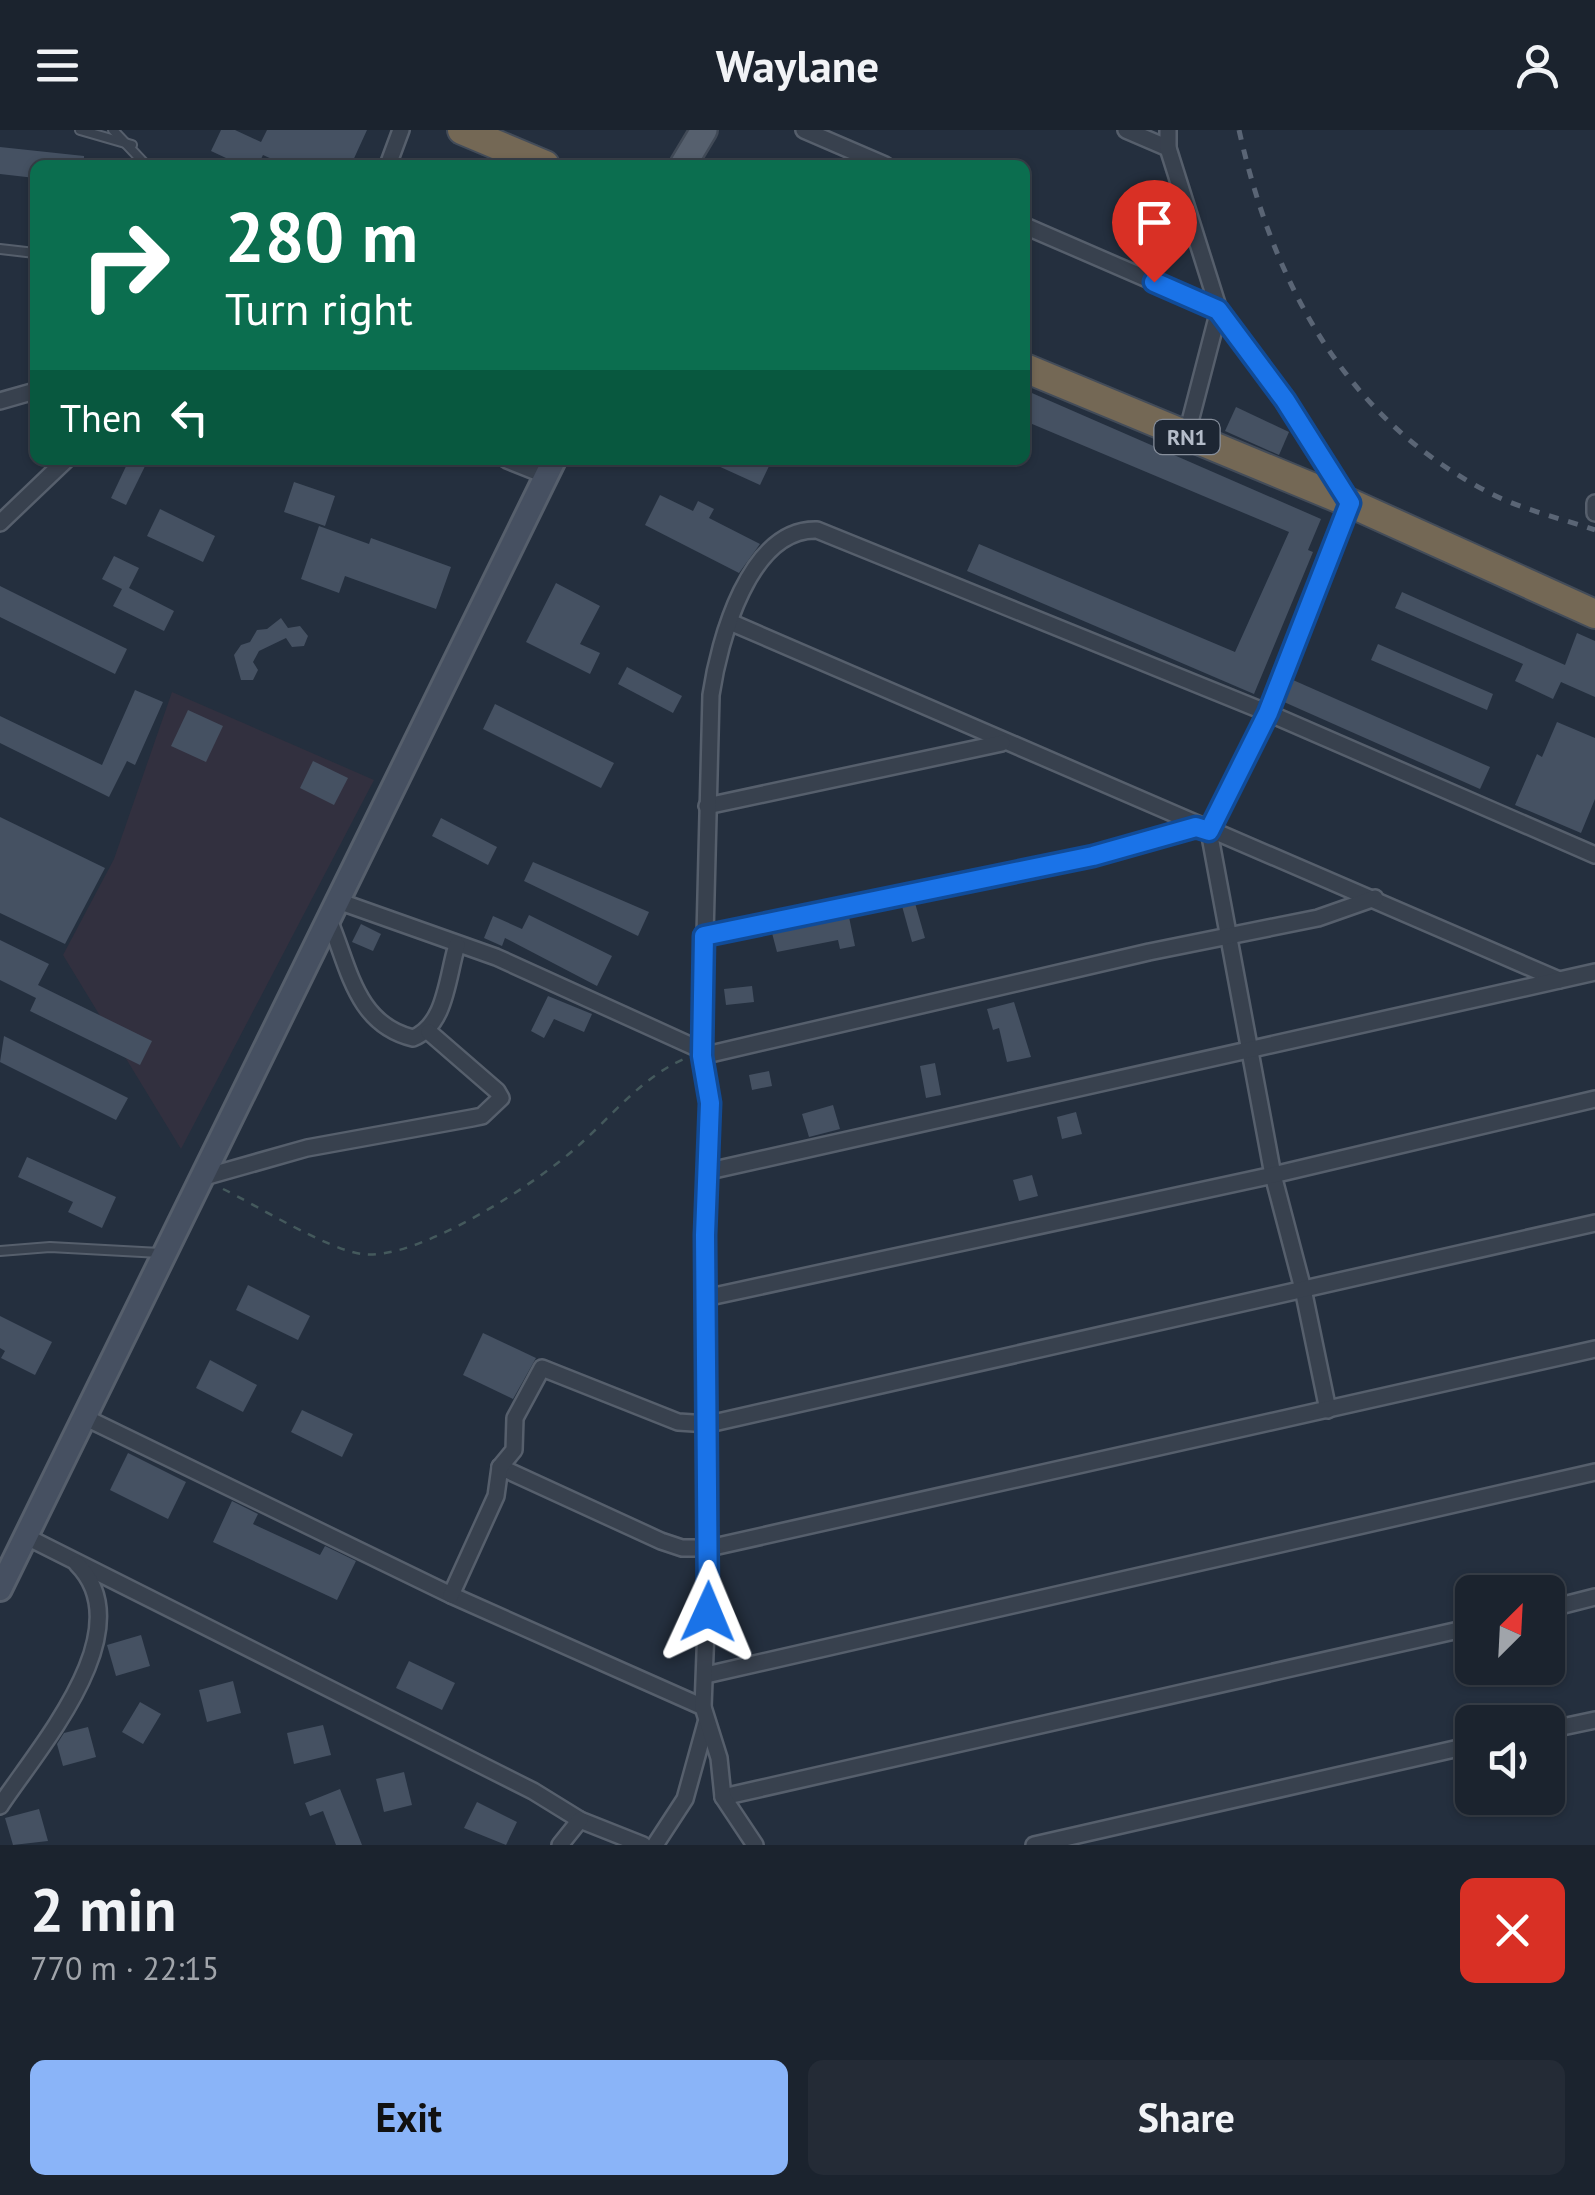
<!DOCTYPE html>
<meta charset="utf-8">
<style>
body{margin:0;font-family:"PT Sans",sans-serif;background:#242b36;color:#f1f3f6;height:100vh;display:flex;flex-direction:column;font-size:38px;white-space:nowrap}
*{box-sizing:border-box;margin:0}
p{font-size:32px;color:#a0a4aa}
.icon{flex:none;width:55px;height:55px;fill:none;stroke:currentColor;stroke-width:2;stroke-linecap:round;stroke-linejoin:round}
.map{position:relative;height:1715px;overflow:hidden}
.side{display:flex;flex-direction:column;background:#1b232e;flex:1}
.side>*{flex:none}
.hud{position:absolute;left:30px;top:30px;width:1000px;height:305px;border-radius:15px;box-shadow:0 2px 8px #0004,0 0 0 2px #39404a;background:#0b6e4f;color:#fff;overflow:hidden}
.needle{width:65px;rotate:24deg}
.controls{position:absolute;left:1455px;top:1445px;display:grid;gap:20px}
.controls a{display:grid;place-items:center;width:110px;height:110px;border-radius:15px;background:#1b232e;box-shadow:0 2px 8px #0004,0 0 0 2px #39404a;font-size:50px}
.pin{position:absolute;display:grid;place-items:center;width:85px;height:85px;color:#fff;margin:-102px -42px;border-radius:50% 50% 50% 0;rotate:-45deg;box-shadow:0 0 10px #0007}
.pin .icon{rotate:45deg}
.me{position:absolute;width:110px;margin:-55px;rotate:1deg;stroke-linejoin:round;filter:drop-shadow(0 0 8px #0008)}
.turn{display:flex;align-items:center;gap:35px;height:210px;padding:0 30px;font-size:45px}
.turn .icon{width:130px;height:130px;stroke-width:2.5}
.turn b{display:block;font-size:70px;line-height:85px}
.then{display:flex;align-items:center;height:95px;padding:0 30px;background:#0003;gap:20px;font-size:38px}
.round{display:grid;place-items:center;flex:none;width:105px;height:105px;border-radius:15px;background:#242b36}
.summary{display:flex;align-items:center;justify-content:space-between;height:170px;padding:0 30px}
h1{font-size:60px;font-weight:700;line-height:75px}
.cta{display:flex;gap:20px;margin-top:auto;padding:20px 30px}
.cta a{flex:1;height:115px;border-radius:15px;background:#8ab4f8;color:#111;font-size:40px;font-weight:700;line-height:115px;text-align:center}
.cta a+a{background:#242b36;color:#f1f3f6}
header{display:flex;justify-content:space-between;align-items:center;height:130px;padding:0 30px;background:#1b232e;font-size:45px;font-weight:700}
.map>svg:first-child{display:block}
.medical{fill:#32303f}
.building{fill:#455162}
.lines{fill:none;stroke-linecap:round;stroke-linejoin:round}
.lane-casing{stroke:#565f6c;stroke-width:12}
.street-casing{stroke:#565f6c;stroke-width:20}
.secondary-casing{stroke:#565f6c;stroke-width:28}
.primary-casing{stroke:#414a57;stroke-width:30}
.highway-casing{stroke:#434c59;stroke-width:32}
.path{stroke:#44595c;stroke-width:2.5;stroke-dasharray:8 8;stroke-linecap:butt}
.lane{stroke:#38414e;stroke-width:8}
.street{stroke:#38414e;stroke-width:15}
.secondary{stroke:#465061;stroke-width:22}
.primary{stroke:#56606e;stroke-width:25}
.highway{stroke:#746855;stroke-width:28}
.rail{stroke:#5a6575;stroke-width:5;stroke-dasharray:10 10;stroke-linecap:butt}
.route-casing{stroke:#114b97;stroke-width:25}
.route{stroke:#1a73e8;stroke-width:18}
.labels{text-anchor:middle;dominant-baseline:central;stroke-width:10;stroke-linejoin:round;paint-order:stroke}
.shield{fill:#1d2633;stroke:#878f9c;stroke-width:2.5}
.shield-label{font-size:22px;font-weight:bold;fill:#b4bcc9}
</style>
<header><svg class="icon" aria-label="menu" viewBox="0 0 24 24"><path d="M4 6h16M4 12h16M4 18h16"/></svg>Waylane<svg class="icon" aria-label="person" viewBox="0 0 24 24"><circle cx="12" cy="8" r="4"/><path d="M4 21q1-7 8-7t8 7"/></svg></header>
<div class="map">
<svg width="1595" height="1715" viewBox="0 0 1595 1715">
<rect width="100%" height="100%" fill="#242f3e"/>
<polygon class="medical" points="172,562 374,650 181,1019 63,825 114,729"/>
<g class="building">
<polygon points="221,0 235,0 261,12 267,0 367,0 351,35 285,35 263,25 258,35 241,35 211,21"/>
<polygon points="0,17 84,26 84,35 35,35 35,48 0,44"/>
<polygon points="1025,260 1321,389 1308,420 1313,422 1254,564 967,441 979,414 1235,522 1289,402 1025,291"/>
<polygon points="1236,277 1289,302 1279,325 1225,301"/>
<polygon points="129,330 148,330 126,375 111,368"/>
<polygon points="705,330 762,330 770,334 760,355"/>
<polygon points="294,352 335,366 325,396 284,382"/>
<polygon points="660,365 693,381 698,371 714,379 709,388 760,414 739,443 645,395"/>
<polygon points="160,379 215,406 203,432 147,406"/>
<polygon points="319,396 369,414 371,408 451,437 436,479 345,446 339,463 301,449"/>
<polygon points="114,426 139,438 129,458 174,481 164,501 113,476 122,459 102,449"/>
<polygon points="556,453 600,476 580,514 600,523 590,544 526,512"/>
<polygon points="0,456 127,519 115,544 0,487"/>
<polygon points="1402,462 1565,535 1577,503 1595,511 1595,567 1561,552 1553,569 1515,551 1523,534 1395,478"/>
<polygon points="281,488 288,498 300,496 308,506 304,516 292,517 286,508 259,521 253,532 258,540 253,550 241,550 234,525 241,515 250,512 257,500 267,499"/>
<polygon points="1378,514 1493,564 1487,580 1371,530"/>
<polygon points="627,537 682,566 673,583 618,554"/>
<polygon points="1293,550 1490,637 1480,659 1284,572"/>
<polygon points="135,560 163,572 135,635 127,631 109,667 0,613 0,586 102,635"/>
<polygon points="495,574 614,633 601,658 483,599"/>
<polygon points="188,580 223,596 206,632 171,616"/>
<polygon points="1557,592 1595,608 1595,669 1581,703 1515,675 1537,624 1542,627"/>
<polygon points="313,631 348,648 334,675 300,658"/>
<polygon points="0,687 105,738 65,814 0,783"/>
<polygon points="441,688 497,717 488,735 432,706"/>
<polygon points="533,732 649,782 638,806 524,751"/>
<polygon points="915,773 925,808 912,812 902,776"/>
<polygon points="529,785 612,826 597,856 505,808 502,816 484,808 493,786 522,799"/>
<polygon points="849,787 855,816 840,819 838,810 777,822 772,803"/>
<polygon points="361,794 381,804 373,821 352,812"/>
<polygon points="0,810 49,834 38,855 152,911 140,935 30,881 36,868 0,850"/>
<polygon points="752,856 754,872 726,875 724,859"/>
<polygon points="548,866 592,884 584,902 554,889 544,908 531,901"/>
<polygon points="1014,872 1031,927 1007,932 999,898 993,900 987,879"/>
<polygon points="4,906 128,968 116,990 0,932"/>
<polygon points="935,933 941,965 926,968 920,936"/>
<polygon points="769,941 772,956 752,960 749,945"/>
<polygon points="833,975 840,999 809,1007 802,984"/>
<polygon points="1076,982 1082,1004 1062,1009 1057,987"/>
<polygon points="27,1027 116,1067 102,1098 68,1082 73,1072 18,1047"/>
<polygon points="1032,1045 1038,1066 1019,1071 1013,1050"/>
<polygon points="248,1155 310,1186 298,1210 236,1180"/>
<polygon points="0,1186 52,1212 35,1245 1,1228 5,1221 0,1218"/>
<polygon points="483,1203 536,1228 513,1269 463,1245"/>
<polygon points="210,1230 257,1255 243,1282 196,1258"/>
<polygon points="302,1280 353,1304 342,1327 291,1302"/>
<polygon points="128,1323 186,1352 168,1389 110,1360"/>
<polygon points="232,1371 258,1384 253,1394 320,1425 325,1416 356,1431 337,1470 213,1412"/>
<polygon points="141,1505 150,1536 116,1546 107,1515"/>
<polygon points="409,1531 455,1553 442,1580 396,1558"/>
<polygon points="233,1551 241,1583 207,1592 199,1560"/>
<polygon points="140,1572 161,1584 143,1614 122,1602"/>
<polygon points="323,1595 331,1625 294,1634 287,1603"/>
<polygon points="88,1597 96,1627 63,1636 57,1614 64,1603"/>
<polygon points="404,1642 412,1675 384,1682 376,1649"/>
<polygon points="340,1659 362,1715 336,1715 323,1681 310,1686 305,1673"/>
<polygon points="477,1672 517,1692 506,1715 464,1698"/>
<polygon points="39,1679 48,1711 13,1715 5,1688"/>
</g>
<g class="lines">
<g class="lane-casing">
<g id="lane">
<polyline points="80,0 132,15"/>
<polyline points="113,0 146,35"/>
<polyline points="0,119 35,123"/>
<polyline points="0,1121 50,1117 160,1123"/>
</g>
</g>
<g class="street-casing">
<g id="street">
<polyline points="804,0 885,35"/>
<polyline points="1126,0 1168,18"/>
<polyline points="1168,0 1168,18 1219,180 1285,270 1350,373 1268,583 1209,701 1273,1045 1303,1159 1328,1280"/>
<polyline points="388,35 401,0"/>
<polyline points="1025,96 1219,180 1186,307"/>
<polyline points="0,271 35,261"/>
<polyline points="507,330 547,346"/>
<polyline points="1595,373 1595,383"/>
<polyline points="0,393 66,330"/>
<polyline points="730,492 1559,850"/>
<polyline points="707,676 1002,613"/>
<polyline points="338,771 496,827 703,921"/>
<path d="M329 790C349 836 355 894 413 908 446 895 447 847 457 815"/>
<polyline points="704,806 1093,725 1196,697"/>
<polyline points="702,926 1149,822 1318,788 1375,768"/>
<polyline points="705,1042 1595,842"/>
<polyline points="201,1048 307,1018 472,988 482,986 501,968 497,961 429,902"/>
<polyline points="705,1168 1273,1045 1595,969"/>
<polyline points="84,1287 451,1465 703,1577"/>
<polyline points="500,1337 661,1411 682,1418 709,1418 1595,1219"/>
<polyline points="25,1406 533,1661 580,1690 643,1715"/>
<polyline points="451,1465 496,1366 500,1337 514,1320 515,1288 542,1238 678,1292 709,1294 1595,1093"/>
<polyline points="1548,1479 1595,1467"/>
<polyline points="706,1545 1595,1342"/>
<polyline points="1548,1600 1595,1590"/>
<polyline points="723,1667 1472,1497"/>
<path d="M0 1676C39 1617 143 1500 77 1434"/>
<polyline points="560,1715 580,1690"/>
<polyline points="655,1715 685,1669 706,1593"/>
<path d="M755 1715 723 1667 719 1628 703 1577 709 1418 705 1168 710 973 702 926 711 565C719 511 749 398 817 400L1268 583 1595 725"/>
<polyline points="1034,1715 1472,1615"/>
</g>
</g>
<g class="secondary-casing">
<polyline id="secondary" points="0,1459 554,330"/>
</g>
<g class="primary-casing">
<polyline id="primary" points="683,35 704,0"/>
</g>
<g class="highway-casing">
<g id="highway">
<polyline points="462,0 545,35"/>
<polyline points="1025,238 1350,373 1595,484"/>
</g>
</g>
<path class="path" d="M223 1059C258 1076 326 1119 362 1124 416 1132 539 1052 578 1016 612 986 642 947 684 929"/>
<use href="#lane" class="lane"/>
<use href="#street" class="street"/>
<use href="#secondary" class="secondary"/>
<use href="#primary" class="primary"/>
<use href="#highway" class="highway"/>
<path class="rail" d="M1239 0C1273 152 1344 287 1486 361 1519 379 1560 388 1595 400"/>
</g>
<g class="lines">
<g class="route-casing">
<polyline id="route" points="708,1482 705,1105 710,973 702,926 704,806 1093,726 1196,697 1209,701 1268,583 1350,373 1285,270 1218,180 1154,152"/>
</g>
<use href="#route" class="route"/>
</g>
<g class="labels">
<rect class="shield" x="1154.5" y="290" width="65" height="34" rx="8"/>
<g class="shield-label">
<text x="1187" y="307">RN1</text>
</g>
</g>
</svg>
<div class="controls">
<a><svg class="needle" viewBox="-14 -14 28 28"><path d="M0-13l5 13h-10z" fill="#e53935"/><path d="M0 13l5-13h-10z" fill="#a0a4aa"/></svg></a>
<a><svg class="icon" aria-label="sound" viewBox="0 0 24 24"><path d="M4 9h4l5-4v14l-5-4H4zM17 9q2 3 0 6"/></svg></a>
</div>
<div class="pin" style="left:1154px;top:152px;background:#d93025"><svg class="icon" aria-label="arrive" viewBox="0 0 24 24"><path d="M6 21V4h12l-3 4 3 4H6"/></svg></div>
<svg class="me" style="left:708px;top:1482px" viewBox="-20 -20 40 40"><path d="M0-17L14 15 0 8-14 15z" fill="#1a73e8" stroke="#fff" stroke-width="4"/></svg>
<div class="hud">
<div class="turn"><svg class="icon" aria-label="right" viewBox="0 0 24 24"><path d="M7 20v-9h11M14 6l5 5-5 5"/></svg><div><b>280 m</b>Turn right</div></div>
<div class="then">Then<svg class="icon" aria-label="left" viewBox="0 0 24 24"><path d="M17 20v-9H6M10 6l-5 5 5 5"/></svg></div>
</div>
</div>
<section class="side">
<div class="summary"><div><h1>2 min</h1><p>770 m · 22:15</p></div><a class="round" style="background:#d93025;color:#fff"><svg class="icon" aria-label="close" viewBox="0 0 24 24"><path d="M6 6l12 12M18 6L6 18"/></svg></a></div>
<div class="cta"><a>Exit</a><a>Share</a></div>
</section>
